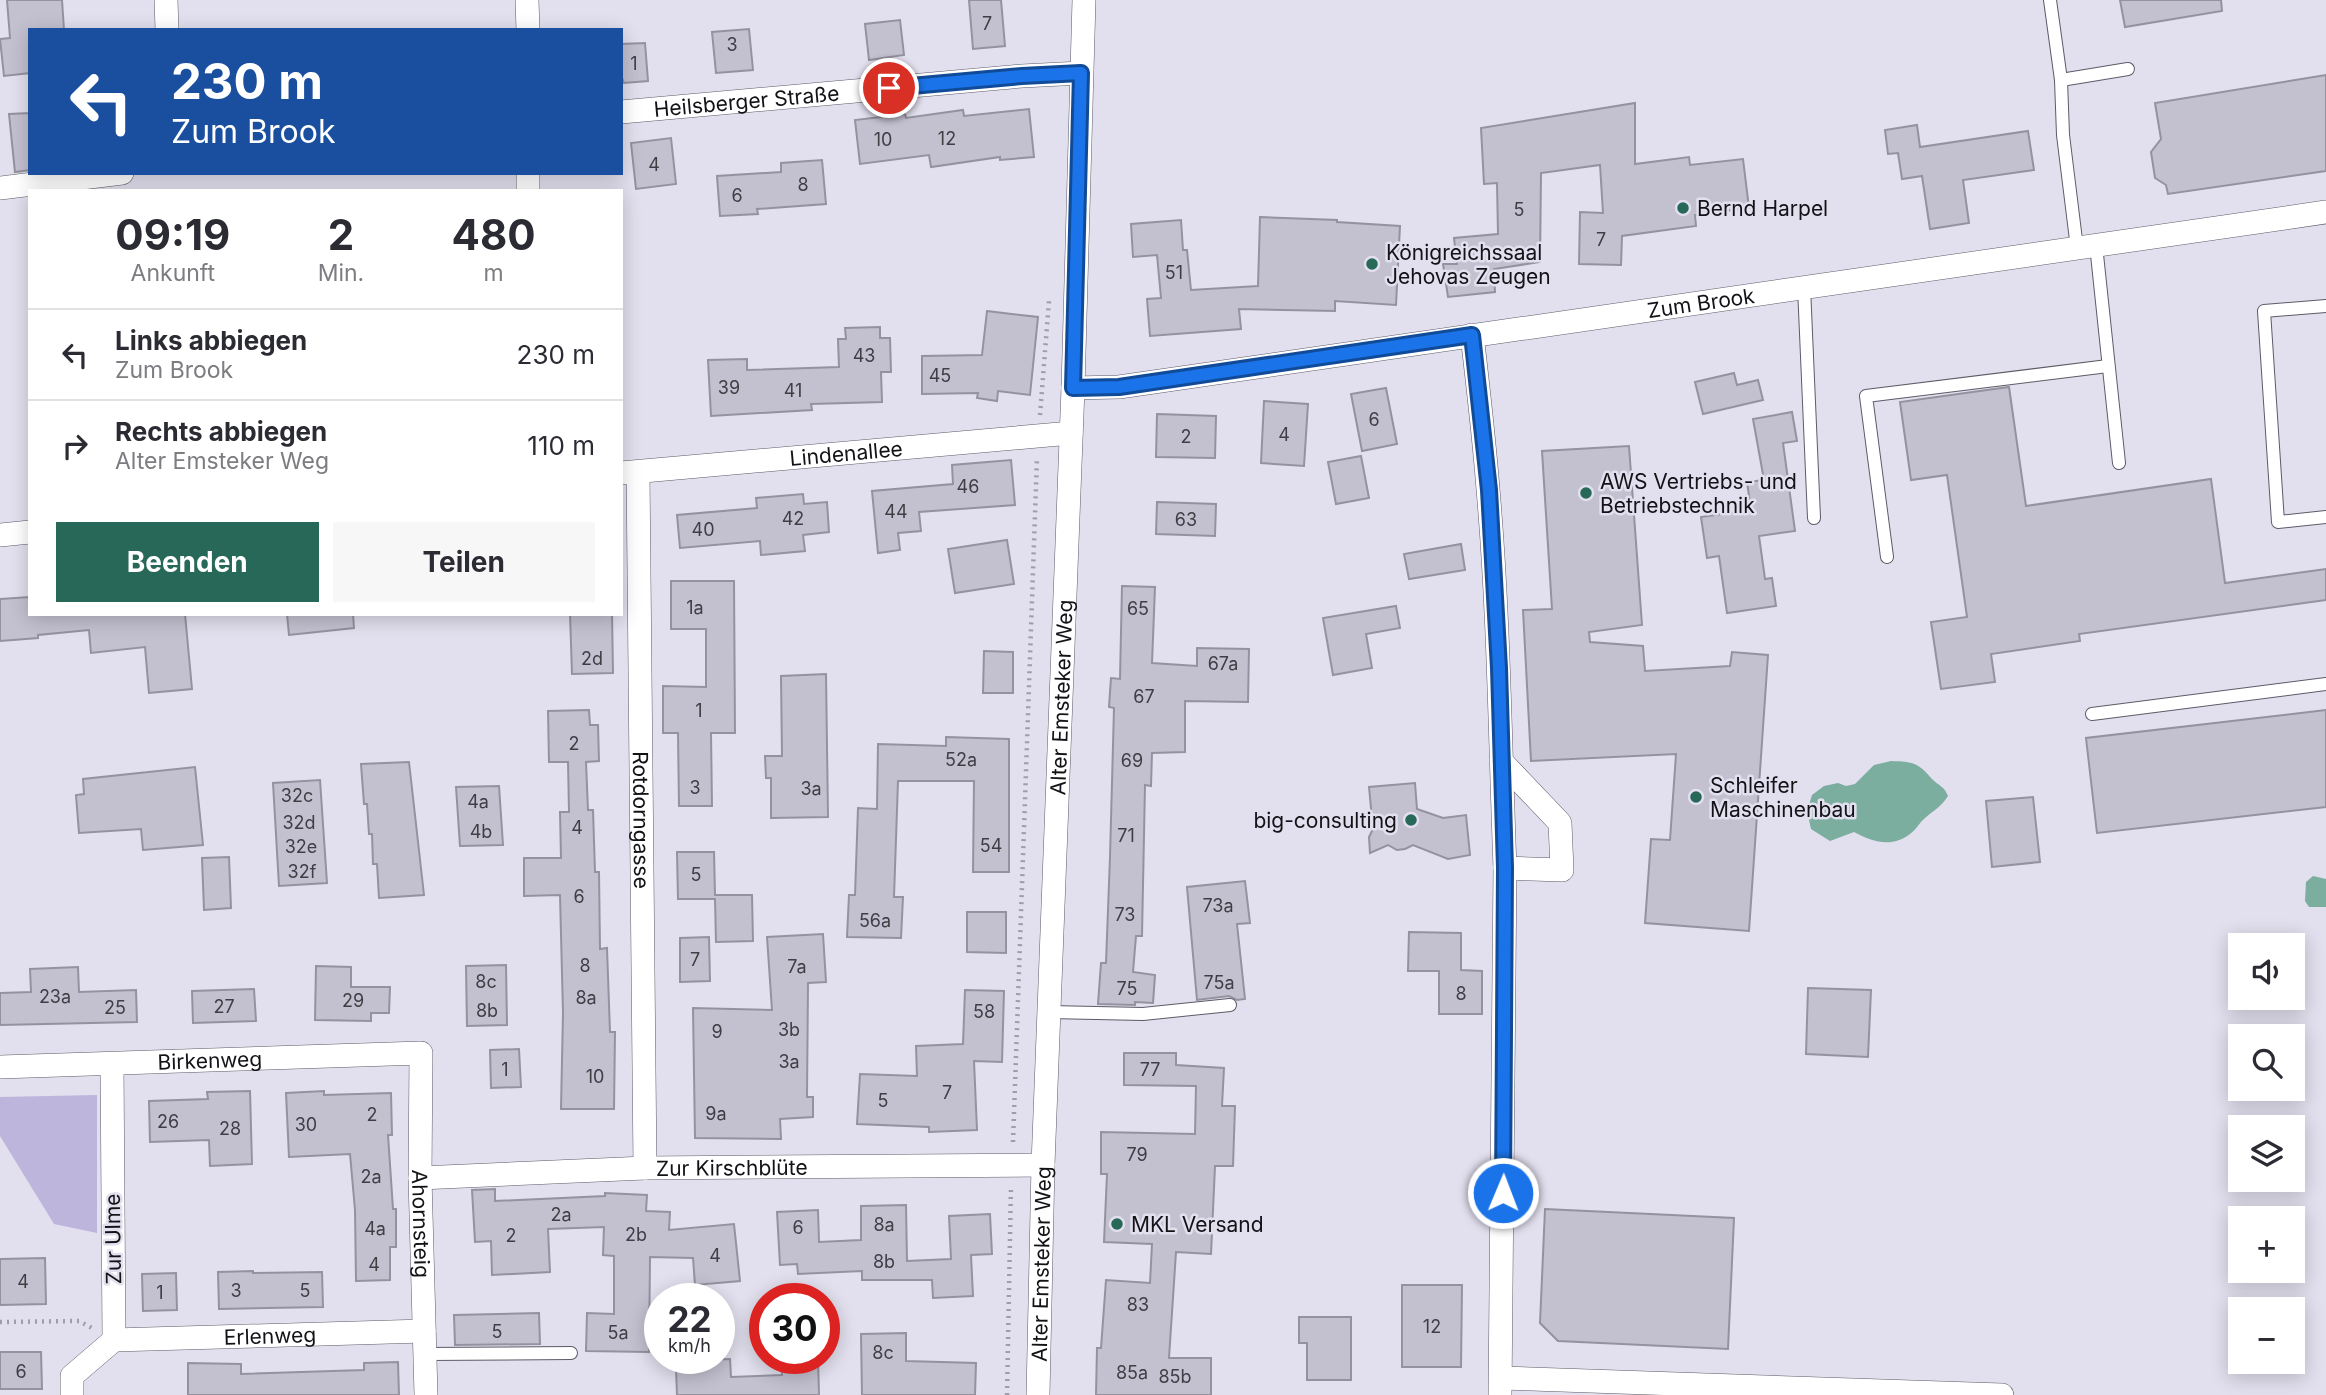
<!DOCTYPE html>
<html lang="de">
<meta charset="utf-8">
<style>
body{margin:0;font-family:Inter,sans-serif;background:#f7f7f7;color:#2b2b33;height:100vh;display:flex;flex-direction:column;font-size:26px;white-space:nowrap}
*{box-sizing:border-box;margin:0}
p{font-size:23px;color:#7c7c81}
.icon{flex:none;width:38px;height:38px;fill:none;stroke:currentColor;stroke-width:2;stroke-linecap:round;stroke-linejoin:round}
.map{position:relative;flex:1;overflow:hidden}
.side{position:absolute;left:28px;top:189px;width:595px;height:427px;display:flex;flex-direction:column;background:#fff;border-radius:0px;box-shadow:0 4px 18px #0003}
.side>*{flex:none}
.top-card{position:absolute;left:28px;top:28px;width:595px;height:147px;border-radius:0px;box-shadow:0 4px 18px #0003;background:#1a4fa0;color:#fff;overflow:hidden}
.tools{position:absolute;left:2228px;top:933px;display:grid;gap:14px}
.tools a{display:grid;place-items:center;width:77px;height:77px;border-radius:0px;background:#fff;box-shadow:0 4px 18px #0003;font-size:35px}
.speed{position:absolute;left:644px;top:1283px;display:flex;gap:14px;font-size:35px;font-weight:700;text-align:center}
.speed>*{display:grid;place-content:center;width:91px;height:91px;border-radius:50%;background:#fff;box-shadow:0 4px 18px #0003;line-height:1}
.speed small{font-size:18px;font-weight:400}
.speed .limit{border:10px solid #d22;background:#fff;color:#111}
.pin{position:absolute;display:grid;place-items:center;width:60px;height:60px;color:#fff;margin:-30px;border:4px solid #fff;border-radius:50%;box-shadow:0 2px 7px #0007}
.me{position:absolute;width:77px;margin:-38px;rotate:1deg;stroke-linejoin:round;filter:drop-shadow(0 0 5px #0008)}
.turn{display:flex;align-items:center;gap:24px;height:147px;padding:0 28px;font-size:32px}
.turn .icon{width:91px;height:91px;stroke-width:2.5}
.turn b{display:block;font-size:49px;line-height:60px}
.eta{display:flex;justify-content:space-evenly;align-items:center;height:119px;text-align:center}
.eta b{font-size:42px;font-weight:700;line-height:49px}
.action{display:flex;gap:14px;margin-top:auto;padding:14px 28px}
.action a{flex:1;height:80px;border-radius:0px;background:#276858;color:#fff;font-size:28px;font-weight:700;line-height:80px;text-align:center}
.action a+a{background:#f7f7f7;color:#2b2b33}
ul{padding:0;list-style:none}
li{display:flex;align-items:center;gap:21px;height:91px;padding:0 28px;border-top:2px solid #e1e1e2}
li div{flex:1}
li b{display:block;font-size:26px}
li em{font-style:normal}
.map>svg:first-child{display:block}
.green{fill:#bdb5dc}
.water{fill:#7bae9f}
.building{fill:#c3c1d0;stroke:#9592a0;stroke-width:2}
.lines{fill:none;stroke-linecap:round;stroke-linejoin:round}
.lane-casing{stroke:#5d5b68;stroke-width:14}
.street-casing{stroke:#5d5b68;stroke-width:24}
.path{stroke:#9f9da8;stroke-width:4.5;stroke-dasharray:2 5;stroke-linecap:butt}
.lane{stroke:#fff;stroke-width:12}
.street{stroke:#fff;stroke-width:23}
.route-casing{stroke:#114b97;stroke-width:18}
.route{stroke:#1a73e8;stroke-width:12}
.poi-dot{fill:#276858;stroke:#e2dfee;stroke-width:2.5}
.labels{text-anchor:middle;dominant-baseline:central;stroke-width:5;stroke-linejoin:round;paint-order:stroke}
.number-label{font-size:18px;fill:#3e3e45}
.street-label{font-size:21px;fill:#121217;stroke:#e2dfee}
.poi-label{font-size:21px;fill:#121217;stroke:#e2dfee;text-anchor:start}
</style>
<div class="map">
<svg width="2326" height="1395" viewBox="0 0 2326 1395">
<rect width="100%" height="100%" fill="#e2dfee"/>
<polygon class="green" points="97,1095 97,1233 54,1224 0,1136 0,1097"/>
<g class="water">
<path d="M1891 761C1914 762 1917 762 1932 779 1939 786 1944 786 1948 796 1941 807 1934 810 1925 818 1919 823 1916 830 1910 834 1892 848 1872 842 1854 832L1830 841 1811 829 1807 811 1812 795 1824 786 1838 783 1846 786 1855 784 1874 765Z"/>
<polygon points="2313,876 2326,879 2326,907 2309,907 2305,901 2306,882"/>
</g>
<g class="building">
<polygon points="7,0 62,0 64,30 30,30 30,73 4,76 0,39 10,38"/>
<polygon points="969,0 1001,0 1005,46 973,49"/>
<polygon points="2120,0 2221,0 2222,11 2125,27"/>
<polygon points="900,20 904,55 869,60 865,24"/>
<polygon points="749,29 753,70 716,73 712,32"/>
<polygon points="645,43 648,81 624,83 621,75 621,44"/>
<polygon points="2326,75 2326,171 2168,194 2166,185 2155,178 2151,152 2161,139 2155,103"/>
<polygon points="1635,103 1635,164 1689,157 1690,165 1743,159 1749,208 1695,215 1696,226 1622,236 1621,265 1579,264 1580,212 1603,213 1600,165 1541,173 1540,262 1494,269 1495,292 1448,297 1443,264 1457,264 1454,238 1498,234 1497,183 1484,184 1481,128"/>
<polygon points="1029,109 1034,157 1000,160 1000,157 931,167 929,155 860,164 855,120 905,114 906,118 963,110 964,116"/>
<polygon points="30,113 30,170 15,172 9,114"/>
<polygon points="1917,125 1920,147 2028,131 2034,170 1963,180 1969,223 1930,229 1922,176 1902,179 1898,153 1888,154 1885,130"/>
<polygon points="671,138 676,184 636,189 631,143"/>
<polygon points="822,160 826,204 757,209 758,214 720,216 717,176 781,172 781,163"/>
<polygon points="1260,217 1337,220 1337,222 1400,226 1396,305 1335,301 1335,311 1239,309 1241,329 1150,336 1147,299 1161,298 1157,255 1133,257 1131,224 1181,220 1183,250 1187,250 1191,290 1258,286"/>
<polygon points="987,311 1038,317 1030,395 998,391 997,401 977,398 978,393 922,394 922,356 982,355"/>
<polygon points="880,327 880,338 890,338 891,372 881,372 882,402 811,404 812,410 711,416 708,360 747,359 747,370 839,367 838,339 846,339 845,328"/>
<polygon points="1734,373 1737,385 1758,380 1763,400 1703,414 1695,382"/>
<polygon points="2009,387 2026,506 2211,479 2225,583 2326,569 2326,600 2079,634 2080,641 1991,654 1995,682 1941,689 1931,622 1967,617 1947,475 1911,480 1900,402"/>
<polygon points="1386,388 1397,444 1362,451 1351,394"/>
<polygon points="1264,401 1308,404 1304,466 1261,463"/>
<polygon points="1792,412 1797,441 1783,443 1795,531 1759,536 1765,579 1772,578 1776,606 1727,613 1719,556 1707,558 1701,517 1751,510 1747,482 1764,480 1753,419"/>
<polygon points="1157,414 1216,416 1215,458 1156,457"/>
<polygon points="1629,446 1642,625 1589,632 1590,642 1643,646 1645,671 1730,666 1732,652 1768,655 1749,931 1645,923 1651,839 1670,840 1676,754 1531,761 1523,610 1552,609 1542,451"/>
<polygon points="1361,456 1369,498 1336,504 1328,462"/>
<polygon points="1011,460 1015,505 919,512 921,531 898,533 900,550 878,553 872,491 953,484 952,465"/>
<polygon points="803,494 804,504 827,502 829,532 803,535 805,551 761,555 760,541 680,548 677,515 757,508 756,498"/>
<polygon points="1157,502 1216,504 1215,536 1156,534"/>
<polygon points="1007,540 1014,584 955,593 948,549"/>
<polygon points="1461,544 1465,570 1409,579 1404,554"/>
<polygon points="671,581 734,581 735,733 711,733 712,806 679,806 678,733 663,733 663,686 706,687 706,629 671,629"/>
<polygon points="1122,586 1155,587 1152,663 1197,666 1197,648 1249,649 1248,702 1185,701 1185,752 1152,753 1151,786 1145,785 1142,936 1136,936 1133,972 1155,975 1153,1003 1135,1002 1135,1005 1098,1004 1101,963 1106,963 1110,857 1114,708 1109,707 1111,678 1120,679"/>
<polygon points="30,597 30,614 185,614 192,689 149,693 145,647 91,653 89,630 38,635 38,638 0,641 0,599"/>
<polygon points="1396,606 1400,628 1366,634 1372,668 1333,675 1323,618"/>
<polygon points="287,614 353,614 354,628 289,635"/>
<polygon points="570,614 612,614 613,673 572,674"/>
<polygon points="984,651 1013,652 1013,693 983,693"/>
<polygon points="826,674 828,817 771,818 771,778 766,778 765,756 782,756 781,676"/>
<polygon points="589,710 590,725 598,725 599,761 586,762 588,810 593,810 595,872 599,872 600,949 607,948 610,1032 615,1032 614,1109 561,1109 563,1013 560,895 524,896 524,858 561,858 560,812 569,812 568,762 549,762 548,711"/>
<polygon points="2326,710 2326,807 2097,833 2086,738"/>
<polygon points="946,737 1009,739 1009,872 973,872 974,781 898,781 894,897 903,897 901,938 847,937 849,895 855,895 858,808 877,809 878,744 946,746"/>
<polygon points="409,762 424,895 379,898 377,864 373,864 372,834 369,834 367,804 364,804 361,764"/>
<polygon points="195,767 203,845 143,850 141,829 79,833 76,795 84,794 83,779"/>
<polygon points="320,780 327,883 279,886 273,783"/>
<polygon points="1415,783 1417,809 1443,818 1466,815 1470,855 1448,859 1413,845 1405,849 1397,850 1388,845 1370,853 1369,837 1373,829 1369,787"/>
<polygon points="499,786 503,845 460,846 456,787"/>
<polygon points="2033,797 2040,862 1992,867 1986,801"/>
<polygon points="677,852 714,852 715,895 752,895 753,941 716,942 715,899 678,899"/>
<polygon points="229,857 231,908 204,910 202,858"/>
<polygon points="1245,881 1250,923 1237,924 1245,999 1237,1000 1229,996 1197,1000 1187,887"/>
<polygon points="967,912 1006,912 1006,953 967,952"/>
<polygon points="1409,932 1461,933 1461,970 1482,971 1482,1014 1439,1014 1439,971 1408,971"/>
<polygon points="823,934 826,982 808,983 807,1097 813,1097 813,1117 780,1119 781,1139 695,1138 693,1008 772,1010 767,937"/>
<polygon points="709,937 710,981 680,982 680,938"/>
<polygon points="506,965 507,1025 467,1026 466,966"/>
<polygon points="316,966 351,967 351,987 390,987 389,1013 371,1013 371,1021 315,1020"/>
<polygon points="78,967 79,992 136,990 137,1022 0,1025 0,993 31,992 30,969"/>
<polygon points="1808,988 1871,990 1868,1057 1806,1054"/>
<polygon points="254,989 256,1021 193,1023 192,991"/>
<polygon points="965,990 1004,991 1002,1062 974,1061 977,1130 929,1132 929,1127 857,1124 860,1074 917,1076 916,1046 963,1044"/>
<polygon points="519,1049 521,1087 491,1088 490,1050"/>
<polygon points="1124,1053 1176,1053 1176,1065 1224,1068 1222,1106 1235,1106 1233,1166 1215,1166 1211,1254 1176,1252 1169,1358 1211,1358 1211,1395 1096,1395 1097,1348 1101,1348 1106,1280 1150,1283 1152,1244 1104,1242 1107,1174 1101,1174 1101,1132 1195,1134 1196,1086 1124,1085"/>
<polygon points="250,1091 252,1164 210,1166 209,1140 150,1142 149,1101 208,1099 207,1092"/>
<polygon points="324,1091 324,1095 391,1093 392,1135 388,1135 393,1209 396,1209 396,1247 390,1247 390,1280 356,1281 355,1210 350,1154 289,1157 286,1093"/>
<polygon points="495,1189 495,1201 605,1196 605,1193 647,1195 646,1211 670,1212 669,1230 734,1224 740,1281 695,1285 693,1258 650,1257 649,1352 586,1351 587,1313 614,1314 614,1256 603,1255 604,1227 548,1229 550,1272 492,1275 491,1241 475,1242 472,1190"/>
<polygon points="906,1205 907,1261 951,1259 949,1216 990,1214 992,1254 971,1255 973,1296 933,1298 932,1280 862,1280 862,1271 798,1274 797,1264 780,1265 777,1212 818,1210 819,1242 861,1240 861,1206"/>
<polygon points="1545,1209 1734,1218 1728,1349 1558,1341 1540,1323"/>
<polygon points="45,1258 46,1304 0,1305 0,1259"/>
<polygon points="253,1271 253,1273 322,1272 323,1307 219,1309 218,1272"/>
<polygon points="176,1273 177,1310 143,1311 142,1274"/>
<polygon points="1402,1285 1462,1285 1461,1367 1402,1367"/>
<polygon points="539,1313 540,1344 455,1345 454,1315"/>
<polygon points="1299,1317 1351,1317 1351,1380 1307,1380 1307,1343 1299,1343"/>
<polygon points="906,1333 906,1361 976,1363 975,1395 862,1395 861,1334"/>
<polygon points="0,1352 41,1352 42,1389 0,1389"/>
<polygon points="781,1358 818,1358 819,1395 677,1395 676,1368 693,1367 693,1360 730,1359 731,1377 782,1375"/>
<polygon points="398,1362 399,1395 188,1395 188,1363 241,1364 241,1374 364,1370 364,1363"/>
</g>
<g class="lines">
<g class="lane-casing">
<g id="lane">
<polyline points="2050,0 2061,80 2063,135 2077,248"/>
<polyline points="2061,80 2128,69"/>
<polyline points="2096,245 2119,463"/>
<polyline points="1804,287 1814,518"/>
<polyline points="2326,306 2264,311 2278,522 2326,517"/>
<polyline points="1887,557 1866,396 2108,366"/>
<polyline points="2092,714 2326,684"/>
<polyline points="1049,1012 1143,1014 1230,1005"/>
<polyline points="425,1354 571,1353"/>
</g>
</g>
<g class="street-casing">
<g id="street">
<polyline points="166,0 167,30"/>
<polyline points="527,0 528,30"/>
<path id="s1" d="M621 112 1022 76 1081 73"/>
<polyline points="0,188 122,173"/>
<polyline points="528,191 528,173"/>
<path d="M1472 335C1478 386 1484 438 1488 489 1499 615 1500 742 1505 868L1562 870 1560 823 1501 761"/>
<path id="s2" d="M1073 388 1119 387 2326 212"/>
<path id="s3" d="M638 472 645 1168"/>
<path id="s4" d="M621 473 1071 433"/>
<polyline points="0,535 30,532"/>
<path id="s5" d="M0 1067 421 1053 420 1178 426 1395"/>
<path id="s6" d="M420 1178 645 1168 1043 1165"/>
<path id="s7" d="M114 1340 424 1331"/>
<polyline points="1501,1378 2002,1395"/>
<polyline points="72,1395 72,1376 114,1340 112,1064"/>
<path id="s8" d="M1038 1395 1043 1165 1073 388 1084 0"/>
<polyline points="1500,1395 1505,868"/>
</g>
</g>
<g class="path">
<polyline points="1040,415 1049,301"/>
<polyline points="1013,1142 1037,458"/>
<polyline points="0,1322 79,1321 92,1328"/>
<polyline points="1007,1395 1011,1186"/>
</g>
<use href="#lane" class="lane"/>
<use href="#street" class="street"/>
</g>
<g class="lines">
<g class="route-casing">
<polyline id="route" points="889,88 1022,76 1081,73 1073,388 1119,387 1472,335 1489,490 1499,668 1505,868 1503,1193"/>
</g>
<use href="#route" class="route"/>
</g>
<g class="poi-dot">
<circle cx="1683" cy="208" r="7"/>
<circle cx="1372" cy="264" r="7"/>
<circle cx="1586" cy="493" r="7"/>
<circle cx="1696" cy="797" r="7"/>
<circle cx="1411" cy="820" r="7"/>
<circle cx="1117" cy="1224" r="7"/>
</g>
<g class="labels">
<g class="number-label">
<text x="987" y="23">7</text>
<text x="732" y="44">3</text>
<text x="634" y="63">1</text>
<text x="947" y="138">12</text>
<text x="883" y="139">10</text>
<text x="654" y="164">4</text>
<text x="803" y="184">8</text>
<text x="737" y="195">6</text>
<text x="1519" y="209">5</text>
<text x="1601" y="239">7</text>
<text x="1174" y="272">51</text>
<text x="864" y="355">43</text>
<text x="940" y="375">45</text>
<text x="729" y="387">39</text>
<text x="793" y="390">41</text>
<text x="1374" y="419">6</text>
<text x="1284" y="434">4</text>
<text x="1186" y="436">2</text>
<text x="968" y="486">46</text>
<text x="896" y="511">44</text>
<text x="793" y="518">42</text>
<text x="1186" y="519">63</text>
<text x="703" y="529">40</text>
<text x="695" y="607">1a</text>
<text x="1138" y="608">65</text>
<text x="592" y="658">2d</text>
<text x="1223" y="663">67a</text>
<text x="1144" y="696">67</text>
<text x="699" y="710">1</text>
<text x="574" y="743">2</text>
<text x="961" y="759">52a</text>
<text x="1132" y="760">69</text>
<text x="695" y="787">3</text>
<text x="811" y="788">3a</text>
<text x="297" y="795">32c</text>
<text x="478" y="801">4a</text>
<text x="299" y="822">32d</text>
<text x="577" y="827">4</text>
<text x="481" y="831">4b</text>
<text x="1126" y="835">71</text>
<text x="991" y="845">54</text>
<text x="301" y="846">32e</text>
<text x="302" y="871">32f</text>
<text x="696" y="874">5</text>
<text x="579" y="896">6</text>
<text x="1218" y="905">73a</text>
<text x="1125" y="914">73</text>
<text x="875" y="920">56a</text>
<text x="695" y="959">7</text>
<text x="585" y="965">8</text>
<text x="797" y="966">7a</text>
<text x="486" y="981">8c</text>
<text x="1219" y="982">75a</text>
<text x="1127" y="988">75</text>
<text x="1461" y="993">8</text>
<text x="55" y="996">23a</text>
<text x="586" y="997">8a</text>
<text x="353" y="1000">29</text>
<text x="224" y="1006">27</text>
<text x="115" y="1007">25</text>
<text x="487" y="1010">8b</text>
<text x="984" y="1011">58</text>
<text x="789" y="1029">3b</text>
<text x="717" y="1031">9</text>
<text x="789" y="1061">3a</text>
<text x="505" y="1069">1</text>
<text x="1150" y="1069">77</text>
<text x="595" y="1076">10</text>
<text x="947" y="1092">7</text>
<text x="883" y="1100">5</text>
<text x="716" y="1113">9a</text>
<text x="372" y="1114">2</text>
<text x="168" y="1121">26</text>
<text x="306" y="1124">30</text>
<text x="230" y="1128">28</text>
<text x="1137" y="1154">79</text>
<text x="371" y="1176">2a</text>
<text x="561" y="1214">2a</text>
<text x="884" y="1224">8a</text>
<text x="798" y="1227">6</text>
<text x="375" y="1228">4a</text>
<text x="636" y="1234">2b</text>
<text x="511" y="1235">2</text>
<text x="715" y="1255">4</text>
<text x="884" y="1261">8b</text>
<text x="374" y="1264">4</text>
<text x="23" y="1281">4</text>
<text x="236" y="1290">3</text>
<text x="305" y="1290">5</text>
<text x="160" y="1292">1</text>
<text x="1138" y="1304">83</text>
<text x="1432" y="1326">12</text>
<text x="497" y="1331">5</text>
<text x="618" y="1332">5a</text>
<text x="883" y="1352">8c</text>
<text x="21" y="1371">6</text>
<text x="1132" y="1372">85a</text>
<text x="1175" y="1376">85b</text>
</g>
<g class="street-label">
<text stroke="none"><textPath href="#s1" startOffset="126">Heilsberger Straße</textPath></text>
<text stroke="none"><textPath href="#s2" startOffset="634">Zum Brook</textPath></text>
<text stroke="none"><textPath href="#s4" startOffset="226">Lindenallee</textPath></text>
<text stroke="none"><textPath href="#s8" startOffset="698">Alter Emsteker Weg</textPath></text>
<text stroke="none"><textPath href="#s3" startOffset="348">Rotdorngasse</textPath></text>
<text stroke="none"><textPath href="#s5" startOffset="210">Birkenweg</textPath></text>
<text stroke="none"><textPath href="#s6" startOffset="312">Zur Kirschblüte</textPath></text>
<text stroke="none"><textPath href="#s5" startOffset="592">Ahornsteig</textPath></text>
<text transform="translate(113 1239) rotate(-91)">Zur Ulme</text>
<text stroke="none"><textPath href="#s8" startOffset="131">Alter Emsteker Weg</textPath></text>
<text stroke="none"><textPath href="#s7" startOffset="156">Erlenweg</textPath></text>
</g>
<g class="poi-label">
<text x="1697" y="208">Bernd Harpel</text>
<text x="1386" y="252">Königreichssaal<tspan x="1386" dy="24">Jehovas Zeugen</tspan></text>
<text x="1600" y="481">AWS Vertriebs- und<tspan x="1600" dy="24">Betriebstechnik</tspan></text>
<text x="1710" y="785">Schleifer<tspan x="1710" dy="24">Maschinenbau</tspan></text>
<text x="1397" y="820" text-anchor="end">big-consulting</text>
<text x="1131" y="1224">MKL Versand</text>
</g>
</g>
</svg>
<div class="tools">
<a><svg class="icon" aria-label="sound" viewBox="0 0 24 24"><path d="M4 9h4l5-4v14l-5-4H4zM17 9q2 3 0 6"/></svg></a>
<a><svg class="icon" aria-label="search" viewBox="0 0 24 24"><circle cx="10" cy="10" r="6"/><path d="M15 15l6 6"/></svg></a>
<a><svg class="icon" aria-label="layers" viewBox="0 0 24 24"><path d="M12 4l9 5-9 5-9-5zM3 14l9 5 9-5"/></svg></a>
<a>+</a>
<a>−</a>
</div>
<div class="speed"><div>22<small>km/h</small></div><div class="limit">30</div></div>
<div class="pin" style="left:889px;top:88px;background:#d93025"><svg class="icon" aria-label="arrive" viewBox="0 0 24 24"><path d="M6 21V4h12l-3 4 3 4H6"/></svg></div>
<svg class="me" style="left:1503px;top:1193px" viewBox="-20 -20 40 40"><circle r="17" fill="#1a73e8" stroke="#fff" stroke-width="3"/><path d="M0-11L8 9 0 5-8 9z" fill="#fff"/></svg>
<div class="top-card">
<div class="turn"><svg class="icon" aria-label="left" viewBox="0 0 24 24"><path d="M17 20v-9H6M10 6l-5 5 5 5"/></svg><div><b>230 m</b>Zum Brook</div></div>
</div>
<section class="side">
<div class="eta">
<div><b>09:19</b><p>Ankunft</p></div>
<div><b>2</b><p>Min.</p></div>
<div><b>480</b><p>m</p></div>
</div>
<ul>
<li><svg class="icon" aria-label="left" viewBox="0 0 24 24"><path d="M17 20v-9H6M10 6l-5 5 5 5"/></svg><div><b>Links abbiegen</b><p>Zum Brook</p></div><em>230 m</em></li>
<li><svg class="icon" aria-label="right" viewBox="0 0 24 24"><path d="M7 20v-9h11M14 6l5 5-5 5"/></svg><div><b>Rechts abbiegen</b><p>Alter Emsteker Weg</p></div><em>110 m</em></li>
</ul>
<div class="action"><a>Beenden</a><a>Teilen</a></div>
</section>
</div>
